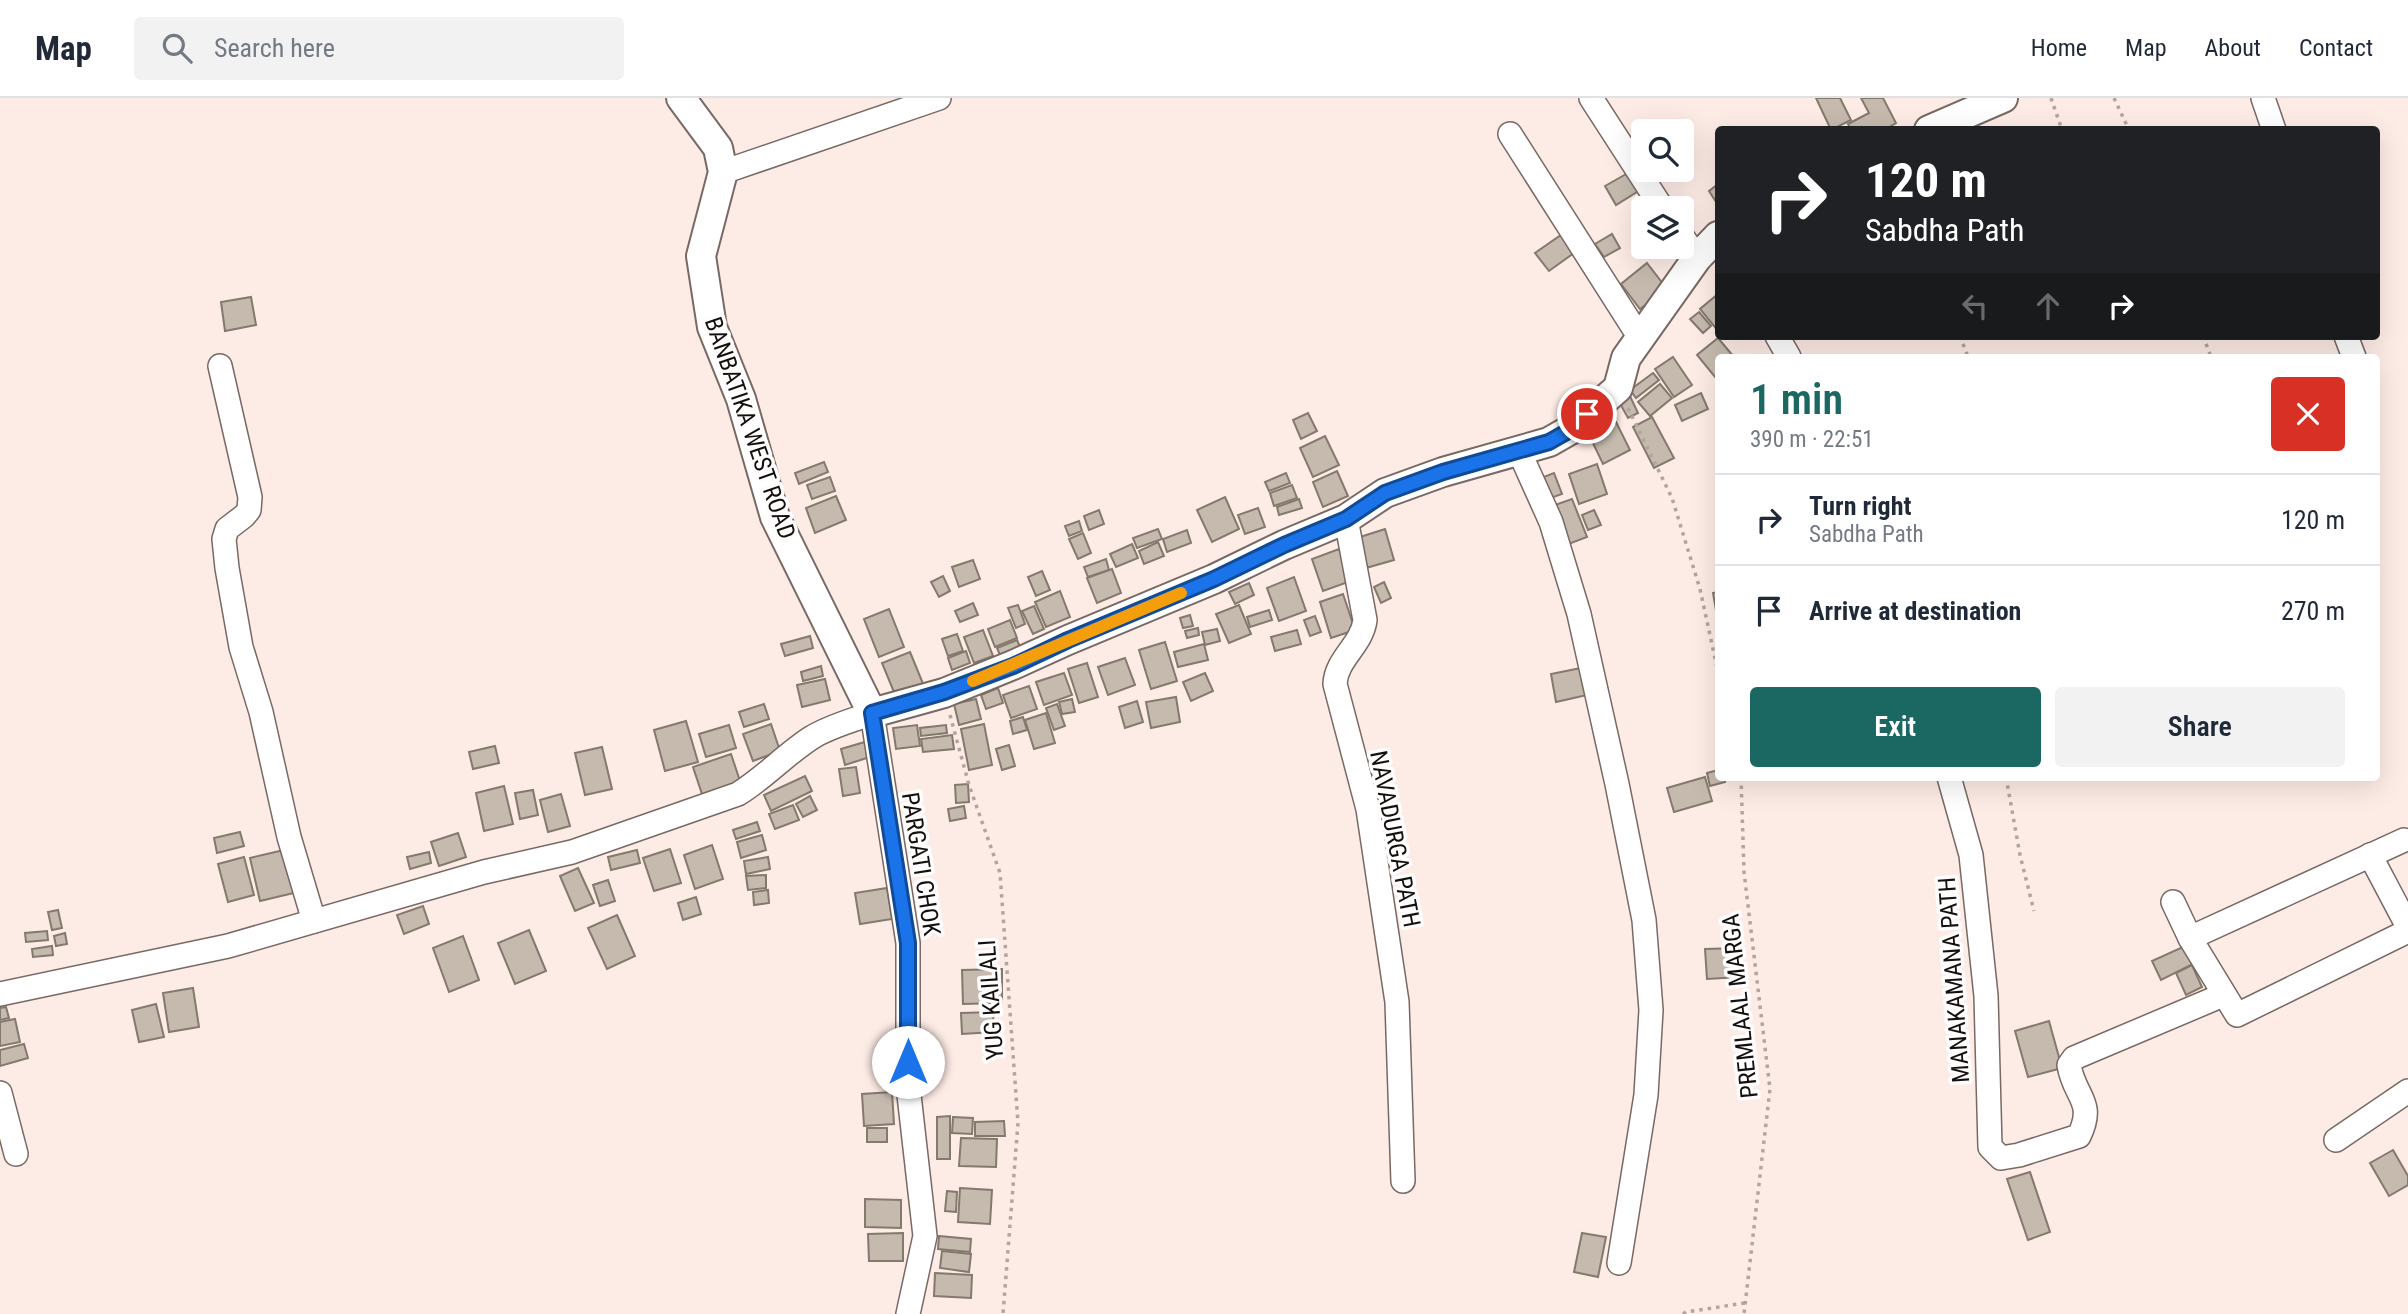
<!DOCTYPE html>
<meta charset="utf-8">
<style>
body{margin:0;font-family:"Roboto Condensed",sans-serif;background:#f2f2f3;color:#1f2937;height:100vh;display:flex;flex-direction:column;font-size:26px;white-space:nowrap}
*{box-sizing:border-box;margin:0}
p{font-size:23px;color:#747a83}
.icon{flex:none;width:38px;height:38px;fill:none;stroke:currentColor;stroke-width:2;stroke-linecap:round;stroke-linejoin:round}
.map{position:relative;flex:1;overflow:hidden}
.drawer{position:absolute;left:1715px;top:256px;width:665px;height:427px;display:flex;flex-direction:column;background:#fff;border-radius:7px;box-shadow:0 7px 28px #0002}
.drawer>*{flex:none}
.top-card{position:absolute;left:1715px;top:28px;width:665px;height:214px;border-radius:7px;box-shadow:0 7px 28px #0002;background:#202124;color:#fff;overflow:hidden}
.fabs{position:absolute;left:1631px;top:21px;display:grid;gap:14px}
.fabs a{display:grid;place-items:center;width:63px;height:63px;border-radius:7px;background:#fff;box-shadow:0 7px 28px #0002;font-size:35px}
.pin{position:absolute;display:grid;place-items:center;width:60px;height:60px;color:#fff;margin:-30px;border:4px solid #fff;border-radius:50%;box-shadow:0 2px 7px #0007}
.me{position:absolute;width:77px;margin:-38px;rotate:0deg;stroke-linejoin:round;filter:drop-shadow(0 0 5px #0008)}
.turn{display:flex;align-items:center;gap:24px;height:147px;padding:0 35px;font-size:32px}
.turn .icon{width:91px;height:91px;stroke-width:2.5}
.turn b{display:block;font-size:49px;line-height:60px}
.lanes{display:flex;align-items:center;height:66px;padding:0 35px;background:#0003;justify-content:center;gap:35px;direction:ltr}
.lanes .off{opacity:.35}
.round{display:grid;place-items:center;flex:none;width:74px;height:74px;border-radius:7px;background:#f2f2f3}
.overview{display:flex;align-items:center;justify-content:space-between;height:119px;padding:0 35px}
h1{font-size:42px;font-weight:600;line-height:52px;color:#1b6863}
.primary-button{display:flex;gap:14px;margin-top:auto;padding:14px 35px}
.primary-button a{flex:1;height:80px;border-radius:7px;background:#1b6863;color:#fff;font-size:28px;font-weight:600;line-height:80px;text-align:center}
.primary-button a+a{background:#f2f2f3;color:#1f2937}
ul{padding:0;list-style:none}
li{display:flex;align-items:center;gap:21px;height:91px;padding:0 35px;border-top:2px solid #e0e1e3}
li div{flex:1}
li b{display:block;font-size:26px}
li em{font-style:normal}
header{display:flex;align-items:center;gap:42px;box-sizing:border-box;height:98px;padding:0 35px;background:#fff;border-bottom:2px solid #e0e1e3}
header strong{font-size:33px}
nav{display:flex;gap:38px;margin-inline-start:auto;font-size:24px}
.search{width:490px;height:63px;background:#f2f2f3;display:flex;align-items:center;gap:18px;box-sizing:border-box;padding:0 24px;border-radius:7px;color:#747a83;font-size:26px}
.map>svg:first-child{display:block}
.building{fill:#c5baad;stroke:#83796d;stroke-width:2}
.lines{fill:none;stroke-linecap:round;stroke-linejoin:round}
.minor-casing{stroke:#786964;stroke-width:26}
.tertiary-casing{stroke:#786964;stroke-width:32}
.path{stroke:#b3a4a0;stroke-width:3.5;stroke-dasharray:3.5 5;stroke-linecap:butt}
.minor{stroke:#fff;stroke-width:23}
.tertiary{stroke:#fff;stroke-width:28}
.route-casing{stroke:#114b97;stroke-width:18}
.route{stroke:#1a73e8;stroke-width:12}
.slow{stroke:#f59e0b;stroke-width:12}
.labels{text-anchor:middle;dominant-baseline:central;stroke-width:7;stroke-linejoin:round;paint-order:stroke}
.street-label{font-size:24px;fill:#140e0c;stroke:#fdfdfd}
</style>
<header>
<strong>Map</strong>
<div class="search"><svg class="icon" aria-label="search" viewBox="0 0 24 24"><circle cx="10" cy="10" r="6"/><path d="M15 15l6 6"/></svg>Search here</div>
<nav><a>Home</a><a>Map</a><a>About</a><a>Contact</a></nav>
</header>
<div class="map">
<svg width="2408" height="1216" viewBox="0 0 2408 1216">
<rect width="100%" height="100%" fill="#fdebe5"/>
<g class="building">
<polygon points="1816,0 1840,0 1851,22 1831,32"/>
<polygon points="1861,0 1883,0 1896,25 1884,32 1851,32 1848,26 1869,15"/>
<polygon points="1674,23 1681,33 1658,33"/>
<polygon points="1682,35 1690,47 1682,52"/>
<polygon points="1635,71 1645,89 1616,107 1605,88"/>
<polygon points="1718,86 1718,107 1709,93"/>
<polygon points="1612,136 1620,150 1604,159 1595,146"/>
<polygon points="1561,137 1574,155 1549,173 1535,155"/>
<polygon points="1647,165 1667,191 1640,211 1621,186"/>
<polygon points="1718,196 1718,233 1700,211"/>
<polygon points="251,199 256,227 225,233 221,204"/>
<polygon points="1699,214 1711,228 1703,235 1690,221"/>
<polygon points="1718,240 1734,259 1718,259 1718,275 1715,279 1697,257"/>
<polygon points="1673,259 1692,287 1674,299 1655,271"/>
<polygon points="1653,275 1659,282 1636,300 1630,292"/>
<polygon points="1660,286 1672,300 1650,318 1638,304"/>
<polygon points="1701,295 1708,311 1682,323 1675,307"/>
<polygon points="1629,296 1638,315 1628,320 1618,302"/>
<polygon points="1308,315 1317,333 1301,341 1293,322"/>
<polygon points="1652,319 1674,360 1654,370 1633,329"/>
<polygon points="1616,324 1630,352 1603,366 1589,337"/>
<polygon points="1325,338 1339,367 1313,379 1300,350"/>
<polygon points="824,364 828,374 799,386 795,375"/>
<polygon points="1597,366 1607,396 1579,406 1569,376"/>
<polygon points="1337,373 1348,398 1323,409 1313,384"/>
<polygon points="1286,375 1290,385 1269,393 1265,384"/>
<polygon points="1554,375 1562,396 1548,401 1541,380"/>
<polygon points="830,379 835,393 812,401 807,387"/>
<polygon points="1292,387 1297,400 1274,408 1270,395"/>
<polygon points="836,398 846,422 815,435 806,410"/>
<polygon points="1225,399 1239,431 1212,444 1197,412"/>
<polygon points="1299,401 1302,410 1279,417 1277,409"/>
<polygon points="1572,401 1587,439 1566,447 1552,408"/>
<polygon points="1258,410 1265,429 1245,436 1238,417"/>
<polygon points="1099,412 1104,426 1089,432 1084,418"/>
<polygon points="1594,412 1601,427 1588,432 1582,417"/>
<polygon points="1079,423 1082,433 1069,438 1065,428"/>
<polygon points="1158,431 1162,441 1137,450 1133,440"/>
<polygon points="1385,431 1394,462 1366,470 1357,440"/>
<polygon points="1187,432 1191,445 1167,454 1163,441"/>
<polygon points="1083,435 1091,455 1078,461 1069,441"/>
<polygon points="1158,444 1164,458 1144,466 1139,453"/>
<polygon points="1132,446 1138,460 1116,469 1110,456"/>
<polygon points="1339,451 1351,483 1323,493 1312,461"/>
<polygon points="1106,461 1109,472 1088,479 1084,469"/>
<polygon points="973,462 980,481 959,489 952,469"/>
<polygon points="1112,471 1121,495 1097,505 1087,480"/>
<polygon points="1042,473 1050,492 1036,498 1028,479"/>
<polygon points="943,478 950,493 939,499 931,484"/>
<polygon points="1294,479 1306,513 1279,523 1267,490"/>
<polygon points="1384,484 1391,500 1381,505 1374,489"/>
<polygon points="1249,485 1254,497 1235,506 1229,494"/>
<polygon points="1060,493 1070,519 1046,529 1035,504"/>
<polygon points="1718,494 1718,524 1713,495"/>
<polygon points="1343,496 1355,532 1331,540 1320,504"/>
<polygon points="973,505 978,517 960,524 955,513"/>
<polygon points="1018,507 1025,526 1016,530 1008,510"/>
<polygon points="1239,507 1251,536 1229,545 1216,516"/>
<polygon points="1034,508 1044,531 1033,536 1022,513"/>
<polygon points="889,511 904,549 879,559 864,521"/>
<polygon points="1269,512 1272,522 1250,529 1247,519"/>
<polygon points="1190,517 1193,528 1183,530 1180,520"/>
<polygon points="1315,518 1321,534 1310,538 1304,522"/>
<polygon points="1010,522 1017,540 995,549 988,531"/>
<polygon points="1198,530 1199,537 1187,540 1185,533"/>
<polygon points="1217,531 1220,543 1205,547 1202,534"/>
<polygon points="983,532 993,558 974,565 964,539"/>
<polygon points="1297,532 1301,546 1275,553 1271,539"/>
<polygon points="957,536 963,553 948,558 942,541"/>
<polygon points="810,538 813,550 785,558 781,546"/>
<polygon points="1017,542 1020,549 1000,557 997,550"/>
<polygon points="1165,544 1177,583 1151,591 1139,552"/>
<polygon points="1204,546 1208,562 1178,569 1174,554"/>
<polygon points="966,553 970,565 952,572 948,560"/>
<polygon points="910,554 924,588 896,599 882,565"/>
<polygon points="1125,560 1135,587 1108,597 1098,569"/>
<polygon points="1087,565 1098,599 1079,605 1068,571"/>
<polygon points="821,568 823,578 803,583 801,574"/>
<polygon points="1581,570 1587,597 1556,604 1551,576"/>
<polygon points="1064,575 1072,597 1044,607 1036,584"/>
<polygon points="1205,575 1213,593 1191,603 1183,584"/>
<polygon points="825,581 830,602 802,609 797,587"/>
<polygon points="1029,588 1037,611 1011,620 1003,597"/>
<polygon points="998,590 1003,605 986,611 981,597"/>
<polygon points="1176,599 1180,624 1151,630 1146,604"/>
<polygon points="976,601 981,621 959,627 954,606"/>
<polygon points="1072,601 1075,614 1062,616 1059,604"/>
<polygon points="1137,603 1143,624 1125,630 1119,609"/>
<polygon points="764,606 769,621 744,629 739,614"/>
<polygon points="1057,606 1065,628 1054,632 1046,610"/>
<polygon points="1046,615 1055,645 1034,651 1025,622"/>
<polygon points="1023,619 1027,632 1013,636 1010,623"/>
<polygon points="686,623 698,664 665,673 654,632"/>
<polygon points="771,626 780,653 753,663 743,636"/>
<polygon points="984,626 992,667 969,672 961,631"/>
<polygon points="729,627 736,650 706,659 699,636"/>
<polygon points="917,627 920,648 896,651 893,630"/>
<polygon points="946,627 947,635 921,638 920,630"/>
<polygon points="952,637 954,651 923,654 921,641"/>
<polygon points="868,643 873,658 845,667 841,651"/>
<polygon points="1009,647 1015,668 1002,672 996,651"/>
<polygon points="495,648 499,665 473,671 469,654"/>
<polygon points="602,649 612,691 585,697 575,655"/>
<polygon points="731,656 741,686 703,699 693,669"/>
<polygon points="856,669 860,695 843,698 839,671"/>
<polygon points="1718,672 1718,679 1724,679 1725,684 1710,688 1707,675"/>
<polygon points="805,678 812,693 771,713 764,697"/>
<polygon points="1705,679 1712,703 1674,714 1667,690"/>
<polygon points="968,686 969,704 956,705 955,687"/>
<polygon points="504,688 513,726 484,733 476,695"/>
<polygon points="533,692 538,717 520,721 515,695"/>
<polygon points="561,696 570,728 548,734 540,702"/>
<polygon points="810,698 817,712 803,719 796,706"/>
<polygon points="793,707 799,722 775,731 769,716"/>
<polygon points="964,708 966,720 950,723 948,711"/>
<polygon points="757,724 760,733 736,741 733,732"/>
<polygon points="240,734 244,748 217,755 214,740"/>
<polygon points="458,735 466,759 439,768 431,744"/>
<polygon points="762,737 766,752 741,760 737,744"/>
<polygon points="712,747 723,781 695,791 684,757"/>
<polygon points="288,751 298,794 260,803 250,760"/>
<polygon points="670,751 681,785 654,793 643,760"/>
<polygon points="637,752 640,765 611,772 608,759"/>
<polygon points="429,754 431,765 410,771 407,759"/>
<polygon points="244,759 254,797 228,804 218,766"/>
<polygon points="768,759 770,771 746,776 744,763"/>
<polygon points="578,770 594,805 575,813 560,778"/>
<polygon points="766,777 766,790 748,792 746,778"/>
<polygon points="608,782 615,803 600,808 593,787"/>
<polygon points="887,790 892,821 860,826 855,795"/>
<polygon points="768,792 769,805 754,807 753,794"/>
<polygon points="696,799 701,816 683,822 678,805"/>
<polygon points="423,808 429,826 404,836 397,817"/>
<polygon points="58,812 62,830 52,832 48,814"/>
<polygon points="617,817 635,858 607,871 588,830"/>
<polygon points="529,832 546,873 515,886 498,845"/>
<polygon points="47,833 48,842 26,844 25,835"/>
<polygon points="65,835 67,846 56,848 54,838"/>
<polygon points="463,838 479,882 449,894 433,850"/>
<polygon points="52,848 53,857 33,859 32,851"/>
<polygon points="2185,848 2193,866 2161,882 2152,863"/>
<polygon points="1739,850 1740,879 1707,881 1705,851"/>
<polygon points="2192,867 2202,889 2186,897 2176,875"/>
<polygon points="1002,871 1002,905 963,906 962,872"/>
<polygon points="193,890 199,929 169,934 163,895"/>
<polygon points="156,906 164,939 139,944 132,912"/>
<polygon points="6,909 9,920 0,922 0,910"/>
<polygon points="993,914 994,934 962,936 961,915"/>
<polygon points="15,921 20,944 0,948 0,924"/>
<polygon points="2049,923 2062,970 2028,979 2015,933"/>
<polygon points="24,946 28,960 0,968 0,952"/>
<polygon points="892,994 894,1026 864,1028 862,996"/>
<polygon points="950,1018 950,1061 937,1061 937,1019"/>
<polygon points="953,1019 973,1020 972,1036 952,1035"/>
<polygon points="1004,1023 1005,1038 975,1038 975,1024"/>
<rect x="867" y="1030" width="20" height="14"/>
<polygon points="961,1040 997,1041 996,1069 959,1068"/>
<polygon points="2393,1052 2408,1078 2408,1087 2389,1098 2370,1065"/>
<polygon points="2030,1074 2050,1134 2028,1142 2007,1081"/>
<polygon points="960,1090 992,1092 990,1126 958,1124"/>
<polygon points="947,1093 957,1094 956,1114 945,1113"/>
<polygon points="865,1101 901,1102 901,1130 865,1129"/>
<polygon points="903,1135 903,1163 869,1163 868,1136"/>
<polygon points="1582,1135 1606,1139 1598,1179 1574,1174"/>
<polygon points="939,1138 971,1141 970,1154 938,1151"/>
<polygon points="942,1153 971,1156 969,1174 940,1170"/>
<polygon points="935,1175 972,1177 971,1200 934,1198"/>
</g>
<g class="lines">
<g class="minor-casing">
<g id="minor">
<polyline points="1591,0 1662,110"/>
<polyline points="2263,0 2274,32"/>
<polyline points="1510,36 1640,240"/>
<polyline points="723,74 939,0"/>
<polyline points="1682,138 1697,160"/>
<polyline points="1777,238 1789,259"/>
<polyline points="2346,238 2354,259"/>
<polyline points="220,268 250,399 249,412 244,418 227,431 224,441 227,470 241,549 261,614 289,739 314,823"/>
<polyline points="1519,353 1551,424 1579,516 1617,686 1644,822 1651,912 1646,997 1619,1165"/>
<path d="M1346 421 1365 522C1362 547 1336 561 1335 586L1368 711 1397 904 1403 1083"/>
<path d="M1949 679 1971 757 1986 898 1990 1049 2001 1060 2019 1057 2079 1038C2096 1003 2074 999 2069 967L2074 960 2223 897"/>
<polyline points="2370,757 2408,829"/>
<polyline points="2173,804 2190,840 2237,917 2408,833"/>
<polyline points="2190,840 2404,742"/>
<path d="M0 896 228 848 484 774 572 754 738 696C764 680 785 657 811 640 830 628 852 623 872 615L908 845V988L925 1138 908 1216"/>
<polyline points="0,995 16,1056"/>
<polyline points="2336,1042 2408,993"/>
</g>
</g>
<g class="tertiary-casing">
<g id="tertiary">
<polyline points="681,0 718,50 723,74 701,158 712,229 741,301 775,419 872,615 944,595 1013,567 1068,542 1214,481 1284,447 1346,421 1385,395 1443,374 1549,344 1570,332 1618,290 1626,260 1697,160 1718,138"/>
<polyline points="1929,32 2003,0"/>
</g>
</g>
<g class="path">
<polyline points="2051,0 2062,32"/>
<polyline points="2114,0 2129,32"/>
<polyline points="1960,238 1968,259"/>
<polyline points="2203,238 2210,256"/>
<polyline points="1628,310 1672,400 1700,491 1718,574"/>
<polyline points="950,617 969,687 1000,775 1018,1025 1003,1216"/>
<polyline points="1741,679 1744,774 1770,991 1744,1216"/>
<polyline points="2006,679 2020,757 2034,813"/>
<polyline points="1683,1216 1686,1214 1745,1205"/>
</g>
<use href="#minor" class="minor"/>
<use href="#tertiary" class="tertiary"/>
</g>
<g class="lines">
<g class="route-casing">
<polyline id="route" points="908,964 908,845 872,615 944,594 1013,568 1068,542 1214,481 1284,447 1346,421 1385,395 1443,374 1549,344 1570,332 1587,316"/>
</g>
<use href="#route" class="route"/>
<polyline class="slow" points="973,583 1181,495"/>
</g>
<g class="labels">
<g class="street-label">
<text transform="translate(750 330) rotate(71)">BANBATIKA WEST ROAD</text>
<text transform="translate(1395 741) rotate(79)">NAVADURGA PATH</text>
<text transform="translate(921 766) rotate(81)">PARGATI CHOK</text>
<text transform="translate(1954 882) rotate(-94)">MANAKAMANA PATH</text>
<text transform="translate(991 902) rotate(-94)">YUG KAILALI</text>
<text transform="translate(1740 908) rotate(-96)">PREMLAAL MARGA</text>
</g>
</g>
</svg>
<div class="fabs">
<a><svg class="icon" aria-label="search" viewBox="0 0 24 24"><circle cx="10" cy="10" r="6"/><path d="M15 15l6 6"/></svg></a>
<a><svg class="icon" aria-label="layers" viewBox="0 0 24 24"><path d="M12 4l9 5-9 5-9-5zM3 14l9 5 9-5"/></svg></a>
</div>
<div class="pin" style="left:1587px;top:316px;background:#d93025"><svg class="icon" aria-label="arrive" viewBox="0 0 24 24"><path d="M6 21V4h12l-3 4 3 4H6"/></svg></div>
<svg class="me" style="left:908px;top:964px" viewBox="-20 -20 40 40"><circle r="19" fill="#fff"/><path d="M0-13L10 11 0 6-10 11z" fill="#1a73e8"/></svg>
<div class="top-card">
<div class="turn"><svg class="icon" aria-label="right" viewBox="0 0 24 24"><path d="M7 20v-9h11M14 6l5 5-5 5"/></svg><div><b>120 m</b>Sabdha Path</div></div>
<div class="lanes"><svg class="icon off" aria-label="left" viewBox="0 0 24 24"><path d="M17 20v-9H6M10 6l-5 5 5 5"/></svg><svg class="icon off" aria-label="ahead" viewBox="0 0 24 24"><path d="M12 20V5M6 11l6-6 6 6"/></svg><svg class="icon" aria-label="right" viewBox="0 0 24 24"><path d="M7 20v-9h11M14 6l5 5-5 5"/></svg></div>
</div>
<section class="drawer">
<div class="overview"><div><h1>1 min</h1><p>390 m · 22:51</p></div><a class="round" style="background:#d93025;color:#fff"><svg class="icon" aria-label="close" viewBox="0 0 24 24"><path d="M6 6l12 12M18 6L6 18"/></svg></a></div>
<ul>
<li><svg class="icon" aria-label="right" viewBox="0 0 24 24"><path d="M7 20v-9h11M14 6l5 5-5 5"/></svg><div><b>Turn right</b><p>Sabdha Path</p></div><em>120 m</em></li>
<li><svg class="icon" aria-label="arrive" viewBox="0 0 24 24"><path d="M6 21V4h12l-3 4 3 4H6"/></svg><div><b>Arrive at destination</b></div><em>270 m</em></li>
</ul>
<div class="primary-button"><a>Exit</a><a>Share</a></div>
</section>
</div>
